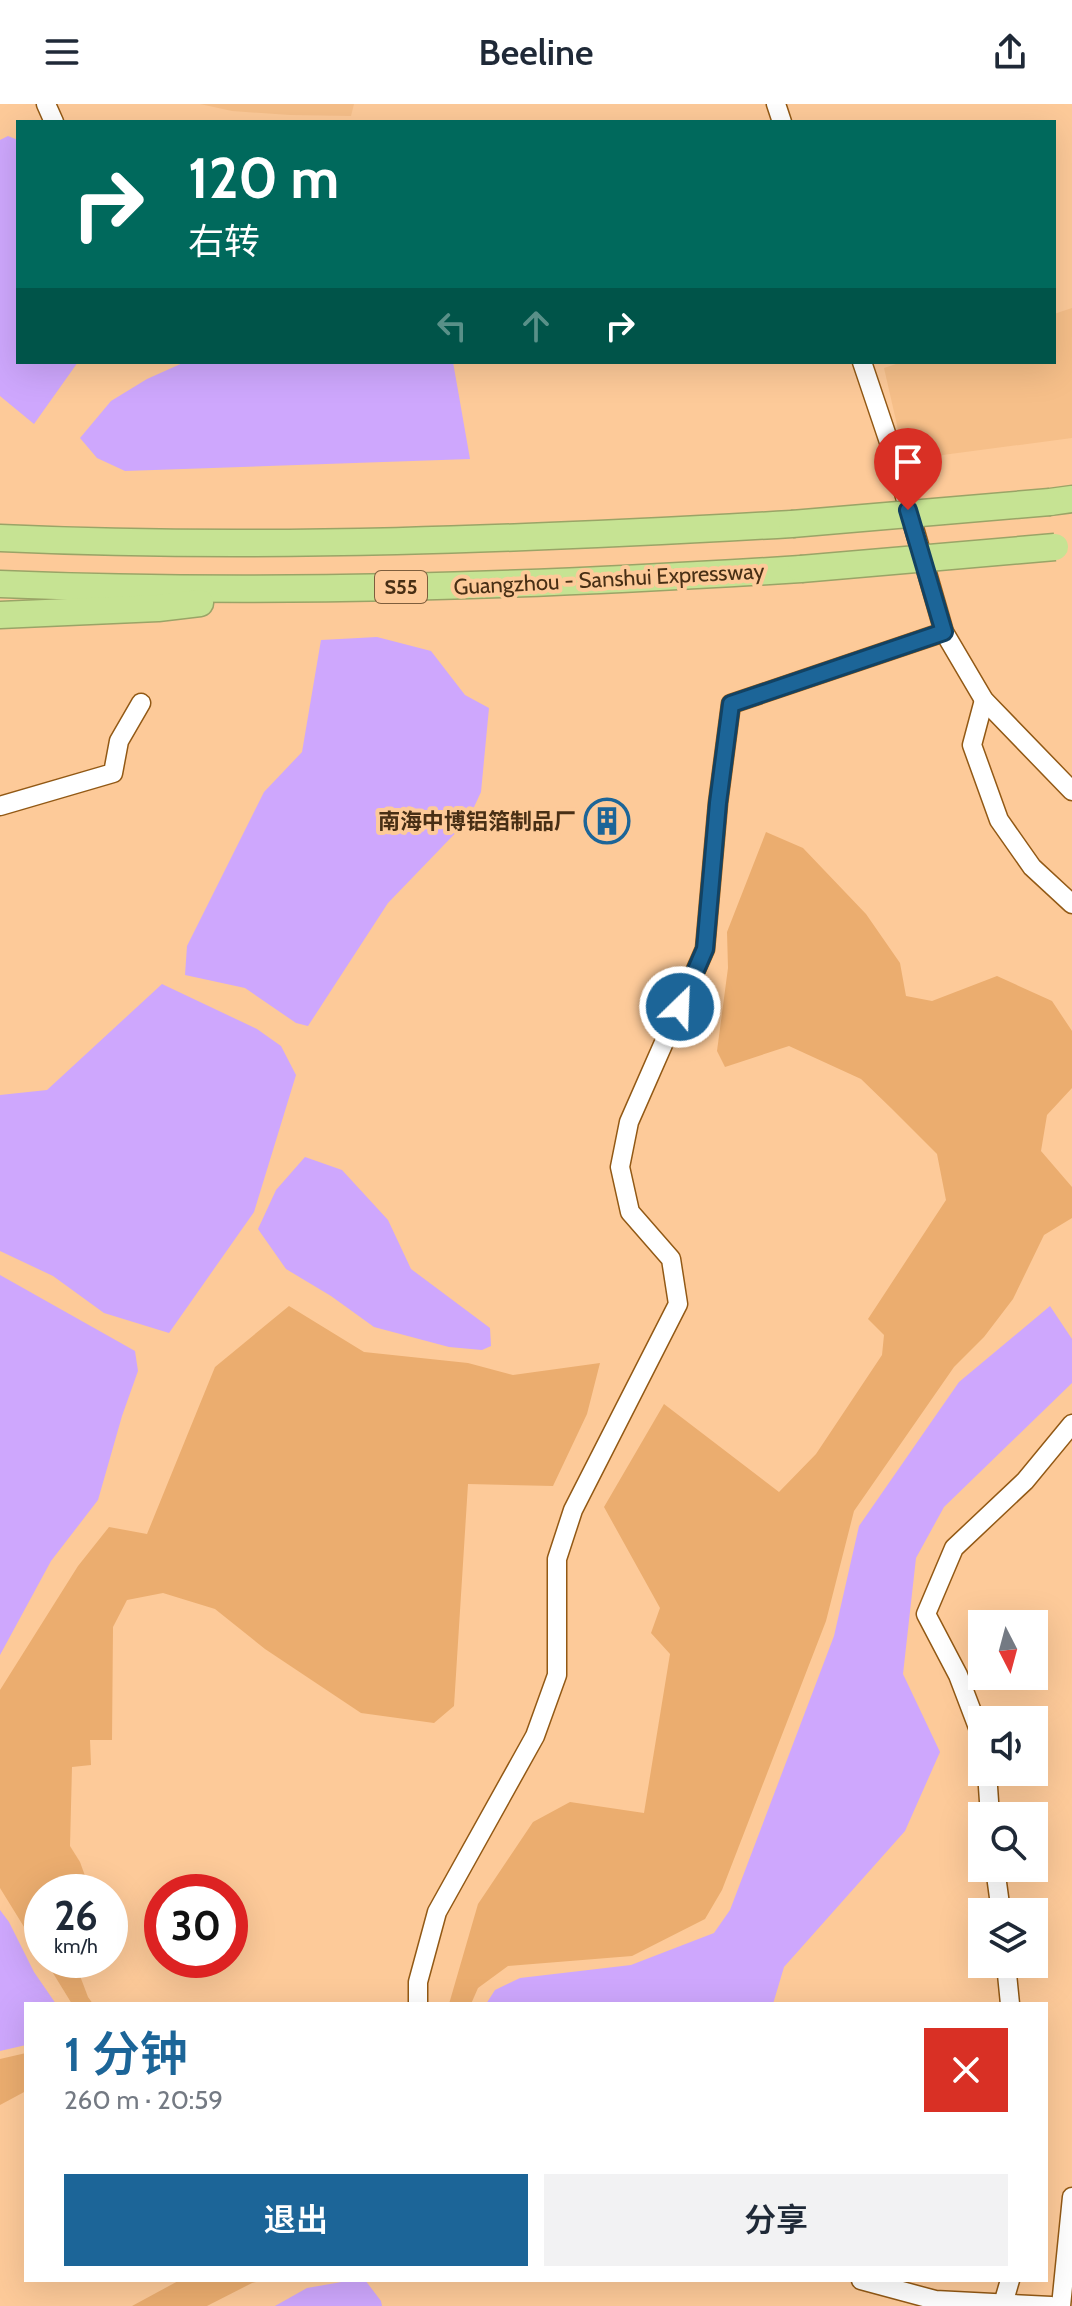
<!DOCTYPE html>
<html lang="zh">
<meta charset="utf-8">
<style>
body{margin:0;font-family:Cabin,"Noto Sans SC",sans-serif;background:#f2f2f3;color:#1f2937;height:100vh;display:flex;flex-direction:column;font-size:30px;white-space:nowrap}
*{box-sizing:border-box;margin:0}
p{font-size:26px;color:#747a83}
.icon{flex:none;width:44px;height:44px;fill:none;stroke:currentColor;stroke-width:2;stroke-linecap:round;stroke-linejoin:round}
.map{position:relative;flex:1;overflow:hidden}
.panel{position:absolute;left:24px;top:1898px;width:1024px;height:280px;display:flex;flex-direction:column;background:#fff;border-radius:0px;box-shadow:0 8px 32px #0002}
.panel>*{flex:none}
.banner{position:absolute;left:16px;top:16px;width:1040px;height:244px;border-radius:0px;box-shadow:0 8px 32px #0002;background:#00695c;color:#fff;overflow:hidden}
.needle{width:52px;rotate:174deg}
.buttons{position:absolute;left:968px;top:1506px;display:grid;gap:16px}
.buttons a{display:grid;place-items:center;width:80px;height:80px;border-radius:0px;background:#fff;box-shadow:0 8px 32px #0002;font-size:40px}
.speed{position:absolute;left:24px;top:1770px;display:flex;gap:16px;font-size:40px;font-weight:700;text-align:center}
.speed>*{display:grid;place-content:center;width:104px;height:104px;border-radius:50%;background:#fff;box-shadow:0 8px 32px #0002;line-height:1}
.speed small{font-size:20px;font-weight:400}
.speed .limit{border:12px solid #d22;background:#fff;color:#111}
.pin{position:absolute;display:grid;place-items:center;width:68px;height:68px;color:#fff;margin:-82px -34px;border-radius:50% 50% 50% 0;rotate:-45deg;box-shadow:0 0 8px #0007}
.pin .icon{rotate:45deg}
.me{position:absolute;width:88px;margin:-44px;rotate:24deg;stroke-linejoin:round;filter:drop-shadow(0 0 6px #0008)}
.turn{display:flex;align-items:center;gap:28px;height:168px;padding:0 40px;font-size:36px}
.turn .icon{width:104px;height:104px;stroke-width:2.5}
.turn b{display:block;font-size:56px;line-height:68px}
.lanes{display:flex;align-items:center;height:76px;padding:0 40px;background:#0003;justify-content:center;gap:40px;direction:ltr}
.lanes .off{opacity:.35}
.round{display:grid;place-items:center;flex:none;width:84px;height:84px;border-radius:0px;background:#f2f2f3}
.head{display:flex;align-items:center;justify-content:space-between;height:136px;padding:0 40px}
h1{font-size:48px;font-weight:600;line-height:60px;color:#1c6598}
.cta{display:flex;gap:16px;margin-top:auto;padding:16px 40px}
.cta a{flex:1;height:92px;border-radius:0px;background:#1c6598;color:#fff;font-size:32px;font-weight:600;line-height:92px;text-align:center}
.cta a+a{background:#f2f2f3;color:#1f2937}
header{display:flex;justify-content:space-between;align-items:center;height:104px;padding:0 40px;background:#fff;font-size:36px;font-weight:600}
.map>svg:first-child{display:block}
.built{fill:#f6bf89}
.green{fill:#ebad6f}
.water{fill:#cea7fd}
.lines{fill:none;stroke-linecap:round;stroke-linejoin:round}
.minor-casing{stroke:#925915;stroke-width:21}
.highway-casing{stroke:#9aa467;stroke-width:29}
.minor{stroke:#fff;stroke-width:18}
.highway{stroke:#c6e393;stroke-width:26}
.highway-bridge-casing{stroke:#9aa467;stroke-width:29;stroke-linecap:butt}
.highway-bridge{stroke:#c6e393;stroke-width:26}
.route-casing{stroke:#124263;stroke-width:20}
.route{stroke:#1c6598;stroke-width:14}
.labels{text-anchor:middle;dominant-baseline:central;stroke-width:8;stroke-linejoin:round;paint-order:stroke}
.shield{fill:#fdca99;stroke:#7e5e3d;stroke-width:2}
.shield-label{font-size:20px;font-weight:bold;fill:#482f15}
.street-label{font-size:22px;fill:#482f15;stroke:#fdca99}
.poi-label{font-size:22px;font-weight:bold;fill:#482f15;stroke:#fdca99;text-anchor:end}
</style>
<header><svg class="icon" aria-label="menu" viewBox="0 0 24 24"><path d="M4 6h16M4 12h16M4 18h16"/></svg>Beeline<svg class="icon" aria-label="share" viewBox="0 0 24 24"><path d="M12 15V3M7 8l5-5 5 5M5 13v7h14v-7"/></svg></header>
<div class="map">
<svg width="1072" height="2202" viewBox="0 0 1072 2202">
<rect width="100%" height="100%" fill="#fdca99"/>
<g class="built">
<polygon points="200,0 354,0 351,12 290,11 232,7"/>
<polygon points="1072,204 1072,334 905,356 884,264 902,258 1054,258 1054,210"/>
</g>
<g class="green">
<polygon points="766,728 803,744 866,810 900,859 906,892 932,897 997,872 1052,897 1072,927 1072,984 1047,1011 1041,1047 1072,1083 1072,1114 1044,1131 1013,1195 984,1233 954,1263 854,1407 826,1517 722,1786 705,1815 632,1852 508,1862 478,1884 471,1900 449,1900 478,1800 533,1718 570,1698 644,1709 670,1550 651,1529 660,1504 604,1403 664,1300 779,1388 816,1350 882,1251 884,1231 868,1215 946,1096 937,1050 891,1004 861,975 789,942 725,963 717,947 728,864 727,828"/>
<polygon points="289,1202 364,1248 468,1259 513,1271 600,1259 587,1310 553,1382 468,1380 454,1602 434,1619 361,1609 265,1545 215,1505 163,1489 127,1496 113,1523 112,1636 90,1636 91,1661 72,1663 70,1742 80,1758 88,1780 57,1788 42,1788 42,1852 0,1784 0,1586 78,1462 109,1423 147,1430 215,1263"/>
<polygon points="45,1856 74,1856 88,1893 93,1900 72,1900"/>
<polygon points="26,1949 26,1987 0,2001 0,1955"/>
<polygon points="180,2176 265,2176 252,2179 207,2202 132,2202"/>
</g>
<g class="water">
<polygon points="8,32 18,36 18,258 78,258 34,320 0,292 0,36"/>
<polygon points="185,258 453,258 470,355 125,367 97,354 80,334 111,297 147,275"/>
<polygon points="377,533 431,547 465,591 489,604 481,688 468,716 388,799 308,922 296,919 245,884 185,871 187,842 264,688 302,648 321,536"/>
<polygon points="162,880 257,925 281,942 296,971 254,1108 169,1229 104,1209 53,1172 0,1147 0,991 47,986"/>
<polygon points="305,1053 342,1066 388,1116 411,1165 490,1224 491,1242 482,1246 449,1243 374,1223 331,1192 286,1165 258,1125 276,1086"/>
<polygon points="0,1171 135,1247 138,1267 122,1312 98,1396 51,1457 0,1551"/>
<polygon points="1050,1202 1072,1235 1072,1279 944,1403 916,1454 903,1570 940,1648 905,1727 784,1863 773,1900 486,1900 495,1886 520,1874 631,1861 714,1829 730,1806 834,1532 859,1422 959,1278"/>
<polygon points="0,1806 9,1818 34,1868 56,1900 26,1900 26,1941 0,1947"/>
<polygon points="353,2176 365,2176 381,2197 382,2202 275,2202 307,2184"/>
</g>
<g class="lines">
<g class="minor-casing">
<g id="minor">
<polyline points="46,0 54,18"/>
<polyline points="776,0 782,18"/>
<polyline points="862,258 891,344 944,528 984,596 1072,687"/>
<polyline points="984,596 972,641 999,716 1032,763 1072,800"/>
<polyline points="0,702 113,669 119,637 141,599"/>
<polyline points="982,1634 958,1571 926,1510 954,1444 1025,1377 1072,1320"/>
<polyline points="987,1668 990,1712"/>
<polyline points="995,1764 1001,1808"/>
<polyline points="1006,1860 1010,1900"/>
<polyline points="418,1900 418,1878 437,1808 535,1632 557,1571 557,1455 573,1406 678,1200 671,1155 630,1108 620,1063 629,1018 705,845 718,699 731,600 944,528"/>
<polyline points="861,2176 935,2196 1051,2202"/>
<polyline points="1003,2200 1010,2176"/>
<polyline points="1061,2202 1072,2093"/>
</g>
</g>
<g class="highway-casing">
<g id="highway">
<polyline points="1050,398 1072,395"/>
<path d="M0 434C264 446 529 435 792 420"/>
<path d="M0 480C267 491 534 482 801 465"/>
<polyline points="0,511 158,504 200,499"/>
</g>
</g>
<use href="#minor" class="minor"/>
<use href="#highway" class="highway"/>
<g class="highway-bridge-casing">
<g id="highway-bridge">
<polyline points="792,420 1050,398"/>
<polyline points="801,465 1055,443"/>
</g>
</g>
<use href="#highway-bridge" class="highway-bridge"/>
</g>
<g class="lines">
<g class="route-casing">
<polyline id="route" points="680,903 705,845 718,699 731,600 944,528 908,406"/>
</g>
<use href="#route" class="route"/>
</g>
<defs>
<g id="building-ring" transform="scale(2.3)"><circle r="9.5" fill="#fdca99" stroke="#1c6598" stroke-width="1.5"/><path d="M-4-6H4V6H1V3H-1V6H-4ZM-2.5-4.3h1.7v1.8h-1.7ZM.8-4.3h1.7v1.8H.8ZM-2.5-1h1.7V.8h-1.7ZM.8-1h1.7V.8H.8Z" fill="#1c6598"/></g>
</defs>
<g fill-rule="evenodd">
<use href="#building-ring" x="607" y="717"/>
</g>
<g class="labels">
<rect class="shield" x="375" y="467" width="52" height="32" rx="6"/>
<g class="shield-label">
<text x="401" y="483">S55</text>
</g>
<g class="street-label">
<text transform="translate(609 475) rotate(-3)">Guangzhou - Sanshui Expressway</text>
</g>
<g class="poi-label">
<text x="576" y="717">南海中博铝箔制品厂</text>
</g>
</g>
</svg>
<div class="buttons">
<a><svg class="needle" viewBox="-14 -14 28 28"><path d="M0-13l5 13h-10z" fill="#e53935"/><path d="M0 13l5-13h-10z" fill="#747a83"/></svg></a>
<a><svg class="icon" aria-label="sound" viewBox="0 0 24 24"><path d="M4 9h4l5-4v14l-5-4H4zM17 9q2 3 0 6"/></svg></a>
<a><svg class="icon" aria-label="search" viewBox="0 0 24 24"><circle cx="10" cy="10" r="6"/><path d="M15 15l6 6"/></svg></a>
<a><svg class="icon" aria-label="layers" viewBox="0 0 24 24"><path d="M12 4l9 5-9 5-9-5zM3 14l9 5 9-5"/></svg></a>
</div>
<div class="speed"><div>26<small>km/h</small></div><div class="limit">30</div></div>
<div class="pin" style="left:908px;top:406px;background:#d93025"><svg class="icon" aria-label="arrive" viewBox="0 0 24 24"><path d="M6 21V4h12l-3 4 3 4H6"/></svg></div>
<svg class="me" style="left:680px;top:903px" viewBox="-20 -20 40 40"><circle r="17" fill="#1c6598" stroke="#fff" stroke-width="3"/><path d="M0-11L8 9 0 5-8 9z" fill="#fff"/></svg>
<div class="banner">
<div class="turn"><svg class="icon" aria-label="right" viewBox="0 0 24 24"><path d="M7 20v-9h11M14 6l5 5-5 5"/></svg><div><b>120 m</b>右转</div></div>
<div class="lanes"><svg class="icon off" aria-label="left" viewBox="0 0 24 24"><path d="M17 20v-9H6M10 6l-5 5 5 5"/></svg><svg class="icon off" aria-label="ahead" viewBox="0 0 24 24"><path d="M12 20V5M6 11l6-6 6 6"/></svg><svg class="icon" aria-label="right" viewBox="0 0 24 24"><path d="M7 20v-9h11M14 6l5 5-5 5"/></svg></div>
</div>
<section class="panel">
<div class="head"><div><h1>1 分钟</h1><p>260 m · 20:59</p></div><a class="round" style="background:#d93025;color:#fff"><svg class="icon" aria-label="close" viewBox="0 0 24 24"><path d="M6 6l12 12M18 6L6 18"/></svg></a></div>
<div class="cta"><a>退出</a><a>分享</a></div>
</section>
</div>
